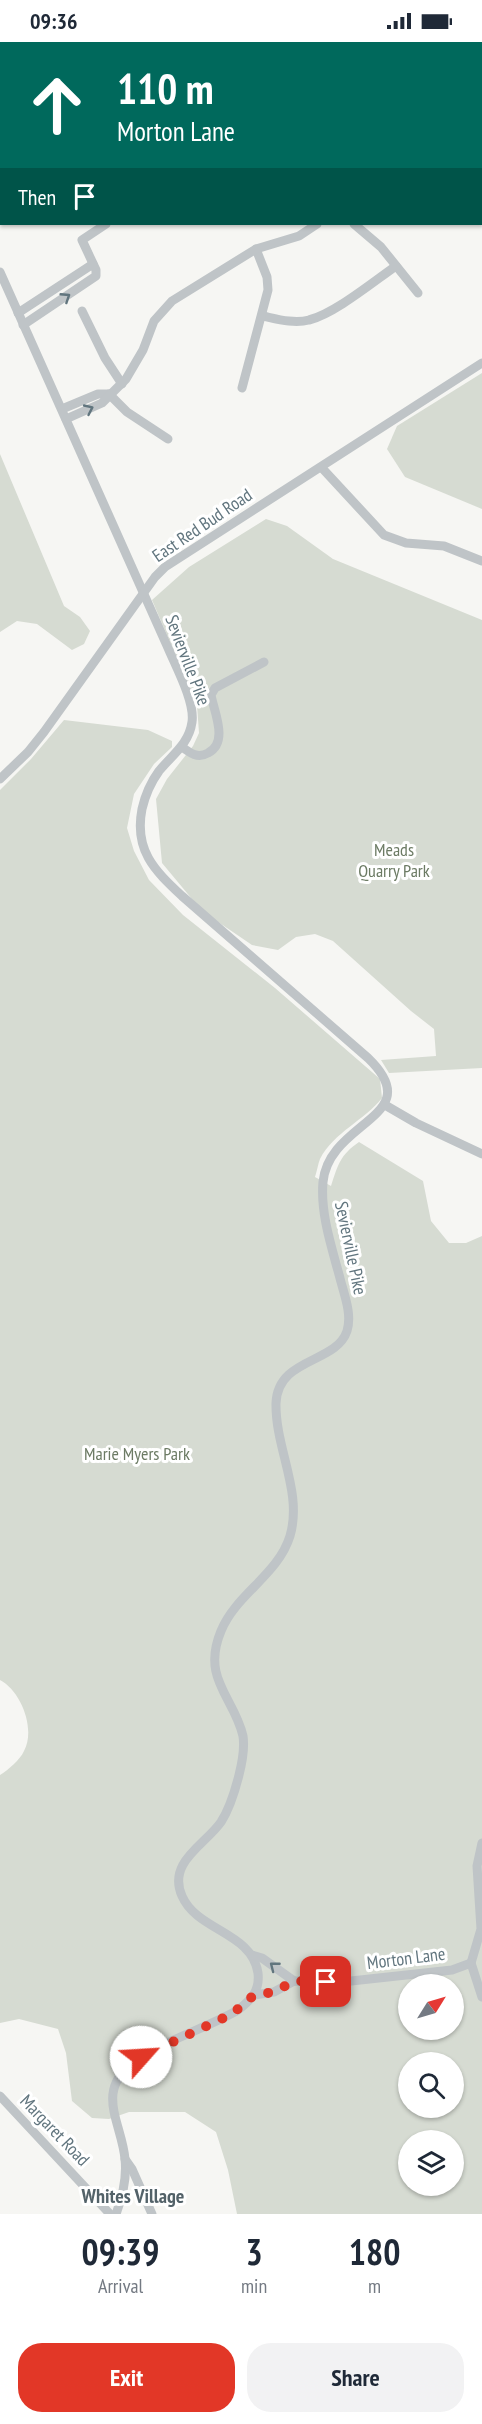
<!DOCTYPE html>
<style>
body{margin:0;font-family:"PT Sans Narrow",sans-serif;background:#f2f2f3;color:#1f2937;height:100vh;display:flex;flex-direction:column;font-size:22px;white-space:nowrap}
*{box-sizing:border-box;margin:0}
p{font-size:20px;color:#747a83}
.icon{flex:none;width:33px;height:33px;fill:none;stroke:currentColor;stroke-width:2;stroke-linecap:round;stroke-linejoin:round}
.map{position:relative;height:2172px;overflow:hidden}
.drawer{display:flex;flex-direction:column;background:#fff;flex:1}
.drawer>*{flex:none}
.top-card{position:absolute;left:0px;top:0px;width:483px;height:183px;box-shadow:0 2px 4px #0004;background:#00695c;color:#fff;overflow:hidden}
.needle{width:39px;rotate:53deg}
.buttons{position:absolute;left:398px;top:1932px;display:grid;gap:12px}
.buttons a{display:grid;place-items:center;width:66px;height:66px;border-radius:50%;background:#fff;box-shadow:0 2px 4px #0004;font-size:30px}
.pin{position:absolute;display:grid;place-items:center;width:51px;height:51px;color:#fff;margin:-26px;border-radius:12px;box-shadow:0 3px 9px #0006}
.me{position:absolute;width:66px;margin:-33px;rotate:64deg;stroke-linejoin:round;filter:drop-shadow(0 0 4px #0008)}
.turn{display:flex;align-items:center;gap:21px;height:126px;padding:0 18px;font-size:27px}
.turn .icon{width:78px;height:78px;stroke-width:2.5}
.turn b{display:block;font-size:42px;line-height:51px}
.then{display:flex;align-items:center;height:57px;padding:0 18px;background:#0003;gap:12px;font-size:22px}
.eta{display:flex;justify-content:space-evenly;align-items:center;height:102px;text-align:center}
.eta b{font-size:36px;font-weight:700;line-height:42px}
.primary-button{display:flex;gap:12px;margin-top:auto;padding:12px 18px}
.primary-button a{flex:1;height:69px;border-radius:24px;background:#e23727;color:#fff;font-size:24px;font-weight:700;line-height:69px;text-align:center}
.primary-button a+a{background:#f2f2f3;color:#1f2937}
.status{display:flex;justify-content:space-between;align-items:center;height:42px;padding:0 30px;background:#fff;direction:ltr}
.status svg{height:16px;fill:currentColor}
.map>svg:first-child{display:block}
.green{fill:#d6dbd2;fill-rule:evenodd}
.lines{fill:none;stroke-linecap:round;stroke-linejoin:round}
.minor{stroke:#bfc4c7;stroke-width:9}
.oneway{stroke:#61757e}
.route{stroke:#e23727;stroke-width:10;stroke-dasharray:0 18}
.labels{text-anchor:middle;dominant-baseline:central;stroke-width:6;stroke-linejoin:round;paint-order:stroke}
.street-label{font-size:18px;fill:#61757e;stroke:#fff}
.park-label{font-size:18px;fill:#6c7b64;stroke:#fff}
.neighbourhood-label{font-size:20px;font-weight:bold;fill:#536269;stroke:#fff}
</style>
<div class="status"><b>09:36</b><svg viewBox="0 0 49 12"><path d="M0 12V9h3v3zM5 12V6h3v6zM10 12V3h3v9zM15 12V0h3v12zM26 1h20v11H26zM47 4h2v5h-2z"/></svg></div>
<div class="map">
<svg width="482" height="2172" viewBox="0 0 482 2172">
<rect width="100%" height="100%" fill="#f6f6f3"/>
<g class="green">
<polygon points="482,331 482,467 405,435 387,407 397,384"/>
<polygon points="0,412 64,564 80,575 90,589 84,602 72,608 37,582 17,579 0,590"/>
<polygon points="266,477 287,484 333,517 482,578 482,1026 389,1031 381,1018 436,1014 434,987 411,969 333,899 315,892 296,895 278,908 252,903 202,869 162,821 156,757 167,737 193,704 199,691 197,663 152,558 189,525"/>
<path d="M64 678 148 688 172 699V705L154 722 134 752 127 786 134 809 149 838 183 873 275 946 380 1037 382 1056C365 1078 334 1090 320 1117 318 1122 317 1129 315 1135L331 1144C338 1123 340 1113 359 1100L423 1139 431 1179 449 1201H466L482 1194V2172H237L228 2128 216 2090 185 2070H129L109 2077 92 2076 72 2059 66 2011 58 1987 19 1977 0 1981V1733C8 1728 20 1718 24 1709 36 1687 21 1649 0 1638V748L31 717ZM408 1942H453V1988H408ZM408 2020H453V2066H408ZM408 2098H453V2144H408Z"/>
</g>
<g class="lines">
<g class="minor">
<polyline points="21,2 24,0"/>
<polyline points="216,2 218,0"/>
<polyline points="0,14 2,13"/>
<polyline points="0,133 2,132"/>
<polyline points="354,182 381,205 418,251"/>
<path d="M0 230 168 606C176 625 195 660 192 680 189 702 172 713 159 729 151 740 145 754 142 767 134 808 154 828 182 854L368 1016C429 1075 329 1078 323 1140 320 1173 333 1209 341 1240 345 1255 352 1273 347 1289 336 1322 278 1315 276 1361 275 1406 303 1450 290 1494 278 1533 236 1552 221 1589 201 1637 234 1655 243 1694 245 1707 242 1721 239 1733 235 1749 230 1766 221 1780 205 1803 167 1820 182 1854 197 1889 252 1890 258 1931 260 1949 251 1958 238 1968 205 1987 165 1998 134 2020 94 2049 122 2081 125 2117 127 2135 122 2156 116 2172"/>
<polyline points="82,269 105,316 122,342"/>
<polyline points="18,271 93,222"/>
<path d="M263 274C277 277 294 282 309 278 334 272 373 240 396 224"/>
<polyline points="23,283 96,234 96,228 82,198 106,182"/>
<polyline points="242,346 268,248 267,235 256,207"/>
<polyline points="109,352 127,370 168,397"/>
<polyline points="62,367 98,352 109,352"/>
<polyline points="66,377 102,361 126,337 143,308 154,279 172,259 256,207 299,194 317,182"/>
<polyline points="322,426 384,493 406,501 444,504 482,519"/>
<path d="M182 705C190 711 198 717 208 711 229 700 214 670 211 653L215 646 264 620"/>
<polyline points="0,737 28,710 44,690 155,535 165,525 482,321"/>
<polyline points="385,1063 416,1081 482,1112"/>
<polyline points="252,1913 262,1916 294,1939"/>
<polyline points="471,1921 481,1887 477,1824 482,1801"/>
<polyline points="471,1921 482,1955"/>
<polyline points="254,1953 274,1950 294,1939 342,1940 452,1928 471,1921"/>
<polyline points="0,2054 110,2172"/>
<polyline points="125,2117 132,2127 152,2172"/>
</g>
</g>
<defs><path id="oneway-chevron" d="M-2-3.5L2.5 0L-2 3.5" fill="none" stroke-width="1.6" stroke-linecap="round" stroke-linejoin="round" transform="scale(1.5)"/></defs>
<g class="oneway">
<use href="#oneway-chevron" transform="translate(66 255) rotate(-33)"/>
<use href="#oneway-chevron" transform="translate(89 367) rotate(-25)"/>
<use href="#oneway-chevron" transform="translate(274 1924) rotate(-142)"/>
</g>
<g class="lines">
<polyline class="route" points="141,2015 232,1972 254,1953 274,1950 294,1939 326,1940"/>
</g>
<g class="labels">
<g class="street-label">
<text transform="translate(202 483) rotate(-34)">East Red Bud Road</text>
<text transform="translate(188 618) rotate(69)">Sevierville Pike</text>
<text transform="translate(351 1206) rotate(78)">Sevierville Pike</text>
<text transform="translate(406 1916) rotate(-7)">Morton Lane</text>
<text transform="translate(55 2088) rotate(46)">Margaret Road</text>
</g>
<g class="park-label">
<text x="394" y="807">Meads<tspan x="394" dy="21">Quarry Park</tspan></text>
<text x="137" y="1411">Marie Myers Park</text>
</g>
<g class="neighbourhood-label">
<text x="133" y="2154">Whites Village</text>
</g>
</g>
</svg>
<div class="buttons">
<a><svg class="needle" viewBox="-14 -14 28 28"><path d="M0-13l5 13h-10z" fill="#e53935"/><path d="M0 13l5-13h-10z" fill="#747a83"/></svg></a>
<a><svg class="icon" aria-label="search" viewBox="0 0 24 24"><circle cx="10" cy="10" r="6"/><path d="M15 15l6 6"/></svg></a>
<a><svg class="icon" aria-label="layers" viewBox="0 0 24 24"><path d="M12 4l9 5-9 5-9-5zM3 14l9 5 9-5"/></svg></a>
</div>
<div class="pin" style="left:326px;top:1940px;background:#d93025"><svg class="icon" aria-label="arrive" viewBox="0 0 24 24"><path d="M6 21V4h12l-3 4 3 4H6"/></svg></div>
<svg class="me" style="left:141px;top:2015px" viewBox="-20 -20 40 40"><circle r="19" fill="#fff"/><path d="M0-13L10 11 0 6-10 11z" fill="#e23727"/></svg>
<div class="top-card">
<div class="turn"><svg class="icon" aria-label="ahead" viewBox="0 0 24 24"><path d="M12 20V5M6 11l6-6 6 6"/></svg><div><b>110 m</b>Morton Lane</div></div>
<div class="then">Then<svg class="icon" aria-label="arrive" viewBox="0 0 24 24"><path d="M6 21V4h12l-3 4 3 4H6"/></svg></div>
</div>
</div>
<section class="drawer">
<div class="eta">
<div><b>09:39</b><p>Arrival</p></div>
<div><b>3</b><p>min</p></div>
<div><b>180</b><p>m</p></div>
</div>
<div class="primary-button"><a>Exit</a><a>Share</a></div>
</section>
